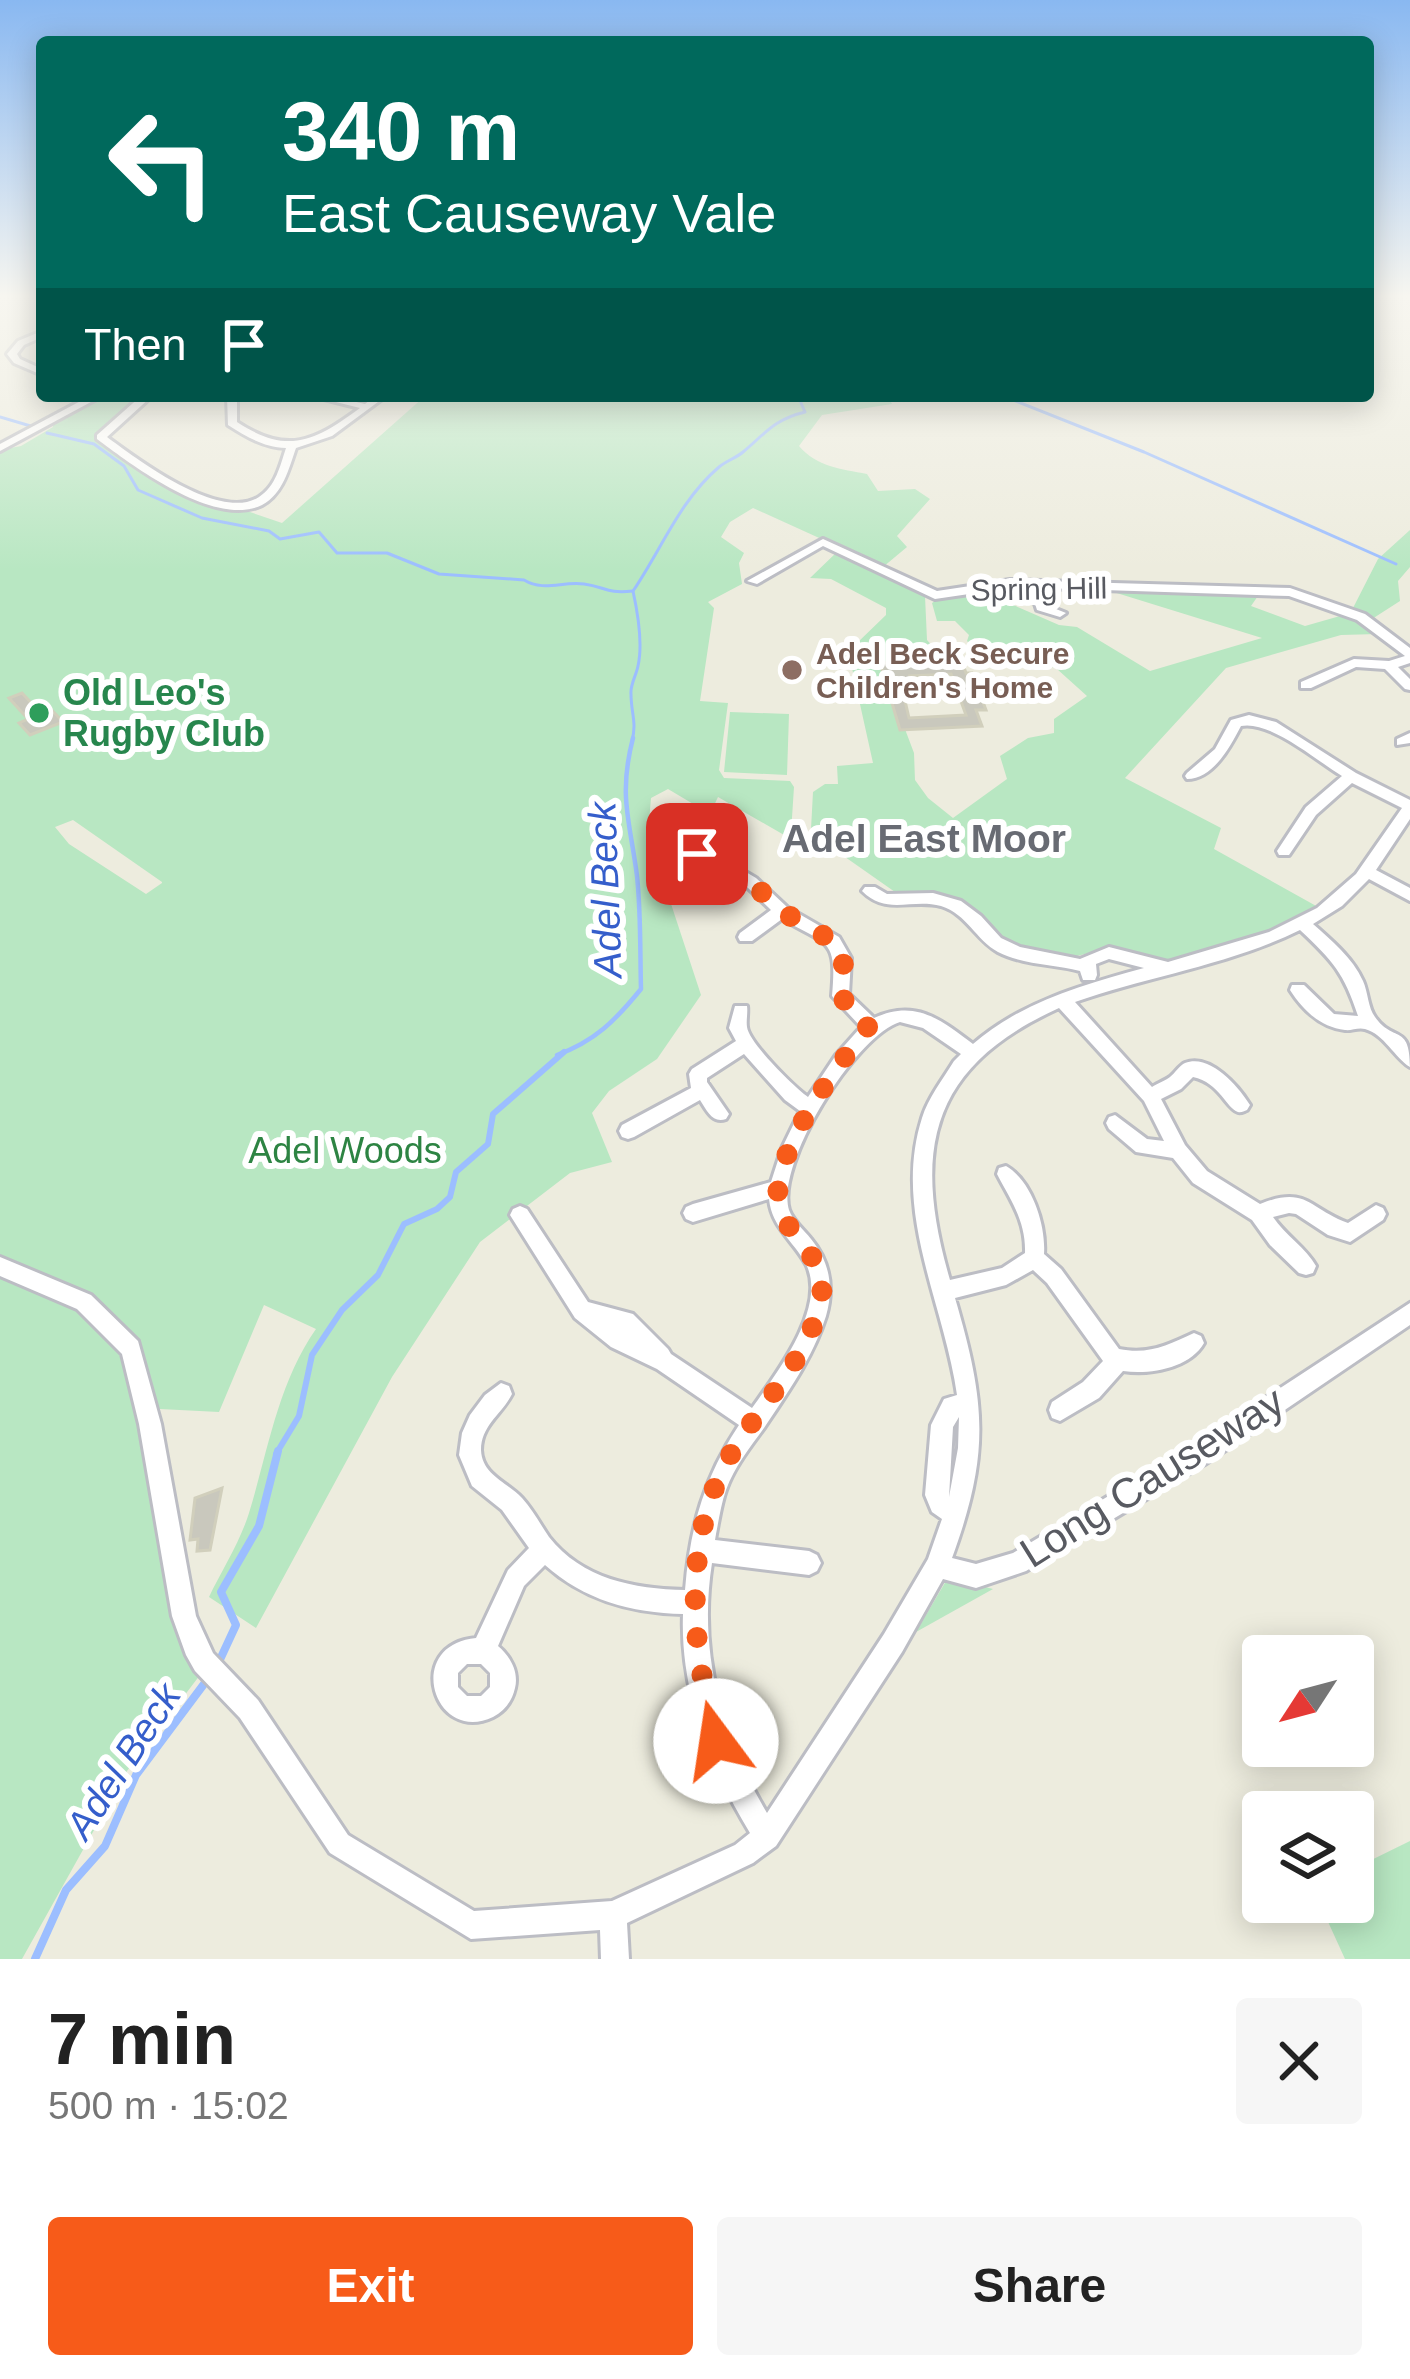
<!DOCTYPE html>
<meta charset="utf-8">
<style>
body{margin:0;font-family:Arial,sans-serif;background:#f6f6f6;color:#222;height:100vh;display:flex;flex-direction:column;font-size:45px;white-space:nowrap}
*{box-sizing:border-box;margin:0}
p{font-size:39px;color:#767676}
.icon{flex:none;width:66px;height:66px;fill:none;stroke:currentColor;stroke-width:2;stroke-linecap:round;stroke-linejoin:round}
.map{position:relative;height:1959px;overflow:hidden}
.side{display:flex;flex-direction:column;background:#fff;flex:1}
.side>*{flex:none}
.banner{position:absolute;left:36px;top:36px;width:1338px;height:366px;border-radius:12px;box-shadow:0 6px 30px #0003;background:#00695c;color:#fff;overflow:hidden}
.needle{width:78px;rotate:234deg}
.buttons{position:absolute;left:1242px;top:1635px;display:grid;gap:24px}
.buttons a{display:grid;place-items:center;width:132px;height:132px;border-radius:12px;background:#fff;box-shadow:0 6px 30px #0003;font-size:60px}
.pin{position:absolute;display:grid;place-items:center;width:102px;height:102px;color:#fff;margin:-51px;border-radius:24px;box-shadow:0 6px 18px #0006}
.me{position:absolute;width:132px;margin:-66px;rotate:346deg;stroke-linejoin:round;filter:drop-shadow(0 0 9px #0008)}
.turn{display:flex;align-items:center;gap:42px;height:252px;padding:0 48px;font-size:54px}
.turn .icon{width:156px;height:156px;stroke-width:2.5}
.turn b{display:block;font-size:84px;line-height:102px}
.then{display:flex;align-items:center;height:114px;padding:0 48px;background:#0003;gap:24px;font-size:45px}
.round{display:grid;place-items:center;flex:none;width:126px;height:126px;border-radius:12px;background:#f6f6f6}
.summary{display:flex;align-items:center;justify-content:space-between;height:204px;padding:0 48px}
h1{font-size:72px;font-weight:700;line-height:90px}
.button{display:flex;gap:24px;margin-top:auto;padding:24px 48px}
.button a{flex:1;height:138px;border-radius:12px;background:#f75b19;color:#fff;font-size:48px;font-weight:700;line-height:138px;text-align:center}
.button a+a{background:#f6f6f6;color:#222}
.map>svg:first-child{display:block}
.green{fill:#b8e7c2;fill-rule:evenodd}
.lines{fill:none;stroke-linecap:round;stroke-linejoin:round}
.stream-far3{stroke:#9cbeff;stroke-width:3}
.stream-far2{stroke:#9cbeff;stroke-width:4.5}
.stream-far1{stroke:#9cbeff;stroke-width:6}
.stream{stroke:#9cbeff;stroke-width:8}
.building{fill:#c9c8bd;stroke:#d1cfbc;stroke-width:3;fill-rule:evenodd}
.minor-casing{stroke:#bcbdc4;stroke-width:6}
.minor{fill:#fff;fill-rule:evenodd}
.route{stroke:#f75b19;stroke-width:21;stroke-dasharray:0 37.8}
.education-dot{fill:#8d6e63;stroke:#fff;stroke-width:4.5}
.leisure-dot{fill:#2e9e5b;stroke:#fff;stroke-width:4.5}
.labels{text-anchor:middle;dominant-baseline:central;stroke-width:12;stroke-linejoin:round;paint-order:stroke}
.far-street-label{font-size:30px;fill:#585a61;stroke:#fff}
.far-education-label{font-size:30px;font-weight:bold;fill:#785e54;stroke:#fff;text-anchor:start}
.leisure-label{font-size:36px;font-weight:bold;fill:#27864d;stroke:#fff;text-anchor:start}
.park-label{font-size:36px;fill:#2d8443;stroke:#fff}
.neighbourhood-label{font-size:39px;font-weight:bold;fill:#686b73;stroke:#fff}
.water-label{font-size:39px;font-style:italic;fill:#355ecb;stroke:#fff}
.near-street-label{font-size:42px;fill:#585a61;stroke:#fff}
</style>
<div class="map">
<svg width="1410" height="1959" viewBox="0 0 1410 1959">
<rect width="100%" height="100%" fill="#edecde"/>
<g class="green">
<path d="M97 396H147L101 437 159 481 282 523 425 396H888L892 404 822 415 799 446C817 467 841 469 867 474L878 491 915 489 930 499 897 536 907 547 883 567 753 508 730 522 721 537 744 553 739 563 742 584 708 602 714 608 700 701 728 703 719 770 724 778 790 781 794 787 791 833 798 843 718 797 710 814 668 789 651 798 648 834 701 995 657 1059 609 1091 592 1113 612 1162 570 1173 480 1242 392 1377 256 1628 209 1597C222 1570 240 1542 249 1513 268 1451 278 1383 316 1329L264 1305 219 1412 140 1408 200 1675 127 1771 22 1959H0V450L21 446 53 427V421ZM73 820 162 882V883L146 894 69 844 55 827Z"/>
<polygon points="1410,530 1410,567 1398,581 1400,601 1372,619 1353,608 1378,559"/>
<polygon points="838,551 925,596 927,640 943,658 880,663 914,753 915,780 928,798 953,818 1007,779 1000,756 1028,738 1054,733 1054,719 1087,696 1057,669 1022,655 982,657 967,641 969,635 955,621 937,621 932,603 941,597 1004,587 1011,604 1059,625 1077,627 1150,671 1262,638 1107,590 1260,593 1251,606 1305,626 1347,614 1378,634 1341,635 1226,668 1125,778 1221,828 1214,849 1318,907 1260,934 1165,962 1109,948 1077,956 1010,947 946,898 920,891 895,892 818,838 811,829 813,792 825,784 838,784 837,766 873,763 850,659 856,644 886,615 886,608 831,579 810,578"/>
<polygon points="730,712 789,714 787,775 724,772"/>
<polygon points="951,1578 993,1589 916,1632 946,1581"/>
<polygon points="1410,1841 1410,1959 1345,1959 1319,1902 1353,1902 1353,1869"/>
</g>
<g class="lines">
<g class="stream-far3">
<polyline points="1003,396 1144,452 1396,564"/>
<polyline points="0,417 34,427"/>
<path d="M47 433 94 444 124 466 138 490 202 518 269 531 280 539 319 532 337 553H387L439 574 524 580C544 592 562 581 584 584 606 587 606 594 633 591"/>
<path d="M632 741C637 722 631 713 631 694 630 685 636 676 638 666 643 644 638 614 633 591 661 550 680 500 719 467 726 461 736 458 743 452 767 432 773 420 805 412L798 396"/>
</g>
<path class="stream-far2" d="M557 1055C595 1041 615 1021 641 989 640 952 641 913 637 876 630 821 618 796 633 738"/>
<polyline class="stream-far1" points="276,1454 299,1416 312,1355 342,1310 378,1275 404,1224 437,1209 450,1197 456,1172 488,1144 493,1114 564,1052"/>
<g class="stream">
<polyline points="217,1666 236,1625 221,1592 259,1526 278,1451"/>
<polyline points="35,1959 66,1890 105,1846 136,1775 207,1680"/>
</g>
</g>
<g class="building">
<path d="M961 659 966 673H972L986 710H976L982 726 900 730 880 663ZM951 674 966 715 909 718 903 692 915 691 910 676Z"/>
<polygon points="22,693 36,708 46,704 63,722 30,735 19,723 28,719 9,698"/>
<polygon points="222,1488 210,1550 197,1551 198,1539 190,1540 195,1498"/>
</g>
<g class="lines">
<g class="minor-casing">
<g id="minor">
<polygon points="42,331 42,337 24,345 17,354 20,359 42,369 42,375 14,363 7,354 18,341"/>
<polygon points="90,396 102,396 0,451 0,444"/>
<path d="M141 396H152L107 437C138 460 220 522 259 497 276 486 280 466 286 448 263 447 247 437 228 425L227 396H237V422C287 455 314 442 360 408L312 396H330L365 404 375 396H386L332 436 296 448C289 468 283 494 262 505 215 528 133 466 97 439V435Z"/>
<polygon points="823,539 937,591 1010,580 1290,588 1365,614 1410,648 1410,663 1398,667 1410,679 1410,690 1405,689 1385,669 1356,667 1311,688 1301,688 1301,682 1354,659 1389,661 1405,656 1357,620 1289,596 1042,588 1046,605 1066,613 1060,617 1037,610 1030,588 1010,588 935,599 823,546 757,584 747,581"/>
<path d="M1249 715 1276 722 1356 773 1410 800V819L1376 870 1410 888V901L1369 879 1342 906 1313 924C1332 941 1352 957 1363 981 1368 992 1368 1008 1375 1017 1393 1043 1410 1023 1410 1067 1395 1058 1384 1034 1365 1029 1358 1027 1351 1031 1345 1030 1320 1027 1303 1010 1290 990L1292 985H1304L1334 1014 1358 1016C1344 973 1333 961 1300 930 1229 965 1149 976 1075 1002L1152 1087C1157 1084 1166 1080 1170 1077 1175 1073 1180 1065 1185 1063 1210 1053 1239 1087 1250 1105L1247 1110C1244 1111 1241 1113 1238 1112 1226 1108 1220 1083 1193 1077L1181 1089 1161 1099 1185 1145 1207 1171 1260 1204C1307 1185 1309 1209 1348 1223L1376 1205 1383 1208 1386 1214 1383 1220 1350 1242 1328 1235 1296 1214 1289 1213 1273 1217C1285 1235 1306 1248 1316 1266L1313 1273 1306 1275 1299 1273 1270 1245 1252 1220 1193 1183 1173 1158 1136 1152 1109 1129 1106 1123 1109 1117 1115 1115 1147 1139 1164 1141 1144 1101 1059 1008C929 1067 912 1150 950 1280L1002 1268 1025 1253C1026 1221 1011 1201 997 1174L999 1168 1006 1166C1032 1181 1046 1225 1044 1254L1061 1269 1119 1349C1149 1355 1168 1345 1194 1333L1201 1336 1204 1343C1190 1368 1150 1375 1123 1371L1099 1398 1060 1421 1052 1418 1049 1410 1052 1402 1083 1382 1103 1361 1047 1283 1033 1270 1006 1285 955 1298C986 1404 990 1454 952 1558L976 1564 1013 1553 1189 1448 1410 1303V1325L1205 1464 1026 1571 976 1588 943 1579 902 1652 776 1846 753 1863 627 1923 629 1959H601L600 1930 471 1939 330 1853 240 1718 195 1671 186 1655 172 1616 139 1424 122 1354 77 1309 0 1276V1257L91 1295 138 1341 161 1424 196 1616 213 1653 258 1700 348 1835 474 1911 612 1901 735 1845 750 1833C710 1767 680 1692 683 1614 631 1613 584 1600 545 1565L524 1586 498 1646C510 1656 519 1672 515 1688 512 1701 505 1711 493 1717 434 1745 403 1645 476 1638L508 1570 529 1548 502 1510 472 1486 459 1455 462 1433 470 1415 485 1395 501 1383 509 1386 512 1394C502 1414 481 1425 481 1450 482 1475 507 1482 522 1498 533 1510 540 1524 549 1537 582 1579 634 1589 685 1590 690 1527 704 1478 739 1425L657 1369 611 1347 575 1318 510 1215 513 1209 520 1206 527 1209 588 1302 633 1314 668 1349 671 1354 752 1408C776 1374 828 1307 806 1264 793 1240 772 1228 769 1199L693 1222 686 1219 683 1213 686 1207 693 1204 771 1182 782 1148 800 1111 785 1100 744 1054 707 1078V1082L729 1114 726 1119C713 1124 707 1111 700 1100L634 1137 628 1139 622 1137 619 1131 622 1125 691 1088 689 1074 692 1069 736 1041 729 1028 735 1006H747C748 1013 746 1020 747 1027 749 1043 794 1087 808 1097L836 1055 861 1027 832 996C837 938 829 946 782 919L752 941H740L738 937 740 933 771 910 746 886 670 838 672 834H682L756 878 787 907 839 937 851 958 849 994 874 1018C915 999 940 1019 973 1044 1021 1002 1083 985 1144 968L1109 959 1096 964 1097 975 1095 980H1083L1080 971C1054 964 1023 965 998 952 976 940 967 914 941 906 911 898 887 916 862 891L865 887H875L887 894 933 893 961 901 981 916 1001 938 1020 947 1080 959 1109 947 1168 962 1269 932 1317 908 1356 874 1402 808 1352 783 1316 815 1289 855H1279L1277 851 1306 807 1342 776C1317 761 1270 720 1241 726 1230 747 1213 779 1187 779L1185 776 1187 773 1215 749 1231 720ZM900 1022 923 1028 961 1054 954 1061C943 1079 928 1098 922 1118 892 1212 944 1303 957 1395L944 1399 931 1425 925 1495 932 1512 942 1519 928 1559 884 1634 767 1813C721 1736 698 1652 712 1563L809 1575 817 1571 821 1563 817 1555 809 1551 715 1540 716 1534C719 1519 721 1504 726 1490 734 1467 751 1446 764 1428 788 1392 813 1357 826 1316 834 1288 830 1262 811 1239 804 1230 793 1221 789 1210 775 1164 855 1036 900 1022ZM959 1417 958 1448 949 1497 953 1427ZM467 1664H481L490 1673V1687L481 1696H467L458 1687V1673Z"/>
<polygon points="1410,733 1410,743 1397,745 1397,739"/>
</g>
</g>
<use href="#minor" class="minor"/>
</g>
<linearGradient id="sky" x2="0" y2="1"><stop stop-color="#89b8f1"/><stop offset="0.52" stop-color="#f7f6f0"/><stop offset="1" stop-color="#f7f6f0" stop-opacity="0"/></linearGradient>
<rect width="1410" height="570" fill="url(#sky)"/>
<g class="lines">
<path class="route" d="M697 854 751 882 781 911 833 941 844 958 840 996 869 1025C841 1062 761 1164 781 1212 791 1234 811 1252 823 1274 823 1355 750 1408 719 1477 682 1563 694 1654 716 1741"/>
</g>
<circle class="education-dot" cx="792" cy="670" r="12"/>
<circle class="leisure-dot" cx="39" cy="713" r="12"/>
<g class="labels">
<g class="far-street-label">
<text transform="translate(1039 589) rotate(-1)">Spring Hill</text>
</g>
<g class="far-education-label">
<text x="816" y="653">Adel Beck Secure<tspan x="816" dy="34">Children's Home</tspan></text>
</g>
<g class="leisure-label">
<text x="63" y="692">Old Leo's<tspan x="63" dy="41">Rugby Club</tspan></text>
</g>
<g class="park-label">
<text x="345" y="1150">Adel Woods</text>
</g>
<g class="neighbourhood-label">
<text x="924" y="838">Adel East Moor</text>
</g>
<g class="water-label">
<text transform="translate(605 890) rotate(-92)">Adel Beck</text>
<text transform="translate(123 1761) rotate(-57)">Adel Beck</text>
</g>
<g class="near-street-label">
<text transform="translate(1152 1477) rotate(-32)">Long Causeway</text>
</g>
</g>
</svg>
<div class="buttons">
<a><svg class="needle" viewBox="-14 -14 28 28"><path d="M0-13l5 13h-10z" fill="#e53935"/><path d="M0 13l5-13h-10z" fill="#767676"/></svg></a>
<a><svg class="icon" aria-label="layers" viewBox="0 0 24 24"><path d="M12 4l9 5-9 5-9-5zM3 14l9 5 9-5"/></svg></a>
</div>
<div class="pin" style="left:697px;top:854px;background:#d93025"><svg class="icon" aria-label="arrive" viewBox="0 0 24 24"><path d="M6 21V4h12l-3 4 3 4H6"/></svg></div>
<svg class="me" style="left:716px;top:1741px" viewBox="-20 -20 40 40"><circle r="19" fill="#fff"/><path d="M0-13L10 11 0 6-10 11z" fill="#f75b19"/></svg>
<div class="banner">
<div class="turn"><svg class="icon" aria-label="left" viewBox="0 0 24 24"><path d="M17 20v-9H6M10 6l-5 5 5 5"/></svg><div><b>340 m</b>East Causeway Vale</div></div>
<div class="then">Then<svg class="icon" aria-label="arrive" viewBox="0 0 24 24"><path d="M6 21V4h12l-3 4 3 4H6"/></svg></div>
</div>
</div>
<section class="side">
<div class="summary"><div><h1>7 min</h1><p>500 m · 15:02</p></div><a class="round"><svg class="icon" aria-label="close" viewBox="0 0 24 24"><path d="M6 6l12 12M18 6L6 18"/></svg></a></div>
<div class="button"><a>Exit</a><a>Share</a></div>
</section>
